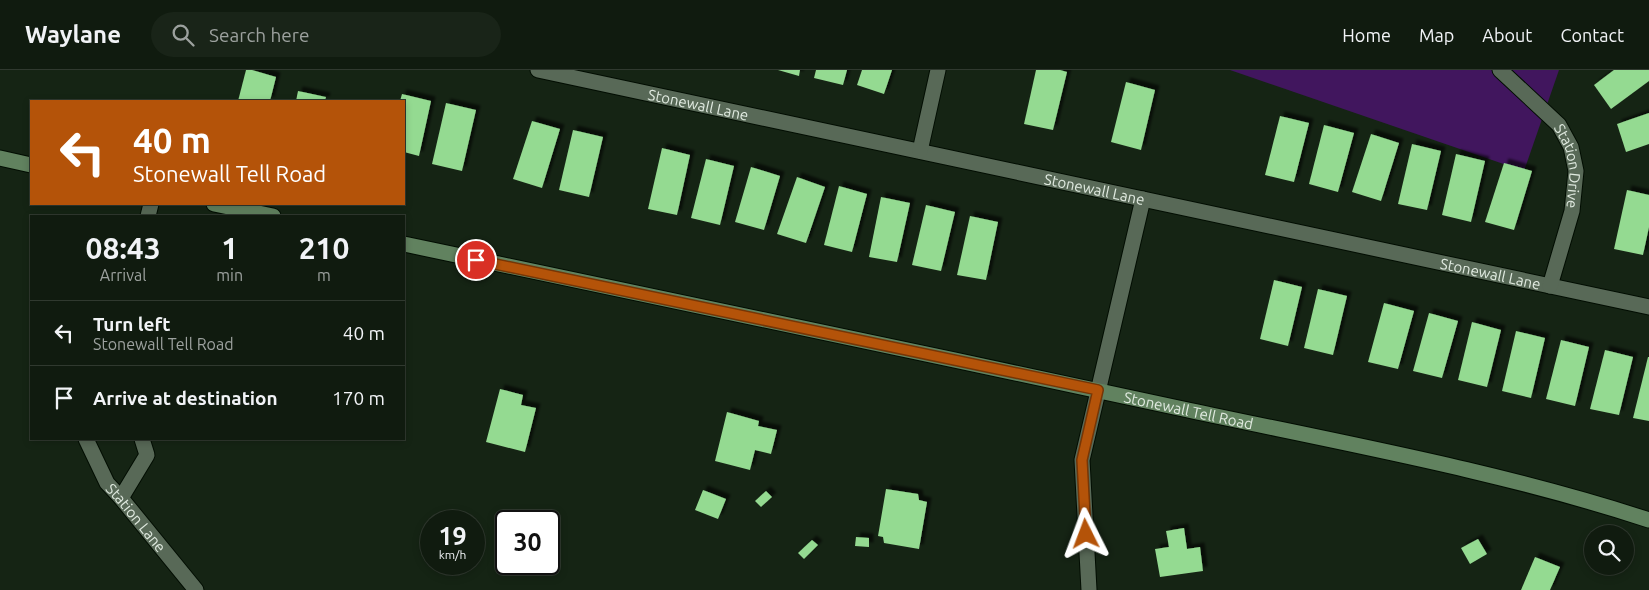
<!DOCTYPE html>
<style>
body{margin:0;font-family:Ubuntu,sans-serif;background:#192418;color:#f1f3f6;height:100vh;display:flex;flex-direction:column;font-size:19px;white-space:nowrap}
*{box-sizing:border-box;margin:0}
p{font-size:16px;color:#9ca19e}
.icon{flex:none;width:28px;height:28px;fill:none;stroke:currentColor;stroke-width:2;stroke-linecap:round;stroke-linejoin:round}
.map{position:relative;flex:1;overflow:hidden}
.panel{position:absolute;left:30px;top:145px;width:375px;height:225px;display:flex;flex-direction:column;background:#101b0f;border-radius:0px;box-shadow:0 2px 8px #0003,0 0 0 1px #30392f}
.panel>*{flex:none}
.top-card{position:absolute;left:30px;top:30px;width:375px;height:105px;border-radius:0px;box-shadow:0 2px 8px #0003,0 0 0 1px #30392f;background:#b45309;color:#fff;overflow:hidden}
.fabs{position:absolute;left:1584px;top:455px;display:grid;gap:10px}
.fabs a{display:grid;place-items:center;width:50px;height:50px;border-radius:50%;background:#101b0f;box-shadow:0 2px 8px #0003,0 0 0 1px #30392f;font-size:25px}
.speed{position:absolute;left:420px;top:440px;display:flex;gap:10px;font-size:25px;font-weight:700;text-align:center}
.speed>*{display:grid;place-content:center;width:65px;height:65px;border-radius:50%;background:#101b0f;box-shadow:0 2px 8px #0003,0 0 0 1px #30392f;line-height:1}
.speed small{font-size:12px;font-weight:400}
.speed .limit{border:2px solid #111;border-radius:8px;background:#fff;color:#111}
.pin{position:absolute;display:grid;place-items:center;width:42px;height:42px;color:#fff;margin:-21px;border:2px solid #fff;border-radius:50%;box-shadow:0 1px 5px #0007}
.me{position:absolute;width:55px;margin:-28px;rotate:357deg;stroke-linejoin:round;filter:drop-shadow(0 0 4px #0008)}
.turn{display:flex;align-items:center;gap:18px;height:105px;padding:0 20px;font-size:22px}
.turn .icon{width:65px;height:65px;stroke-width:2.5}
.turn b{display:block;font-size:35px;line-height:42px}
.eta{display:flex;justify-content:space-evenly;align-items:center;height:85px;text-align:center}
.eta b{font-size:30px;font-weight:700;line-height:35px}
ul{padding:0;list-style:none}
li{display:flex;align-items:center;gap:15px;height:65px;padding:0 20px;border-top:1px solid #30392f}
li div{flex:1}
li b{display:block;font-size:19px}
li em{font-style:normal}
header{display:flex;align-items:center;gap:30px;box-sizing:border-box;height:70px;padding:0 25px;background:#101b0f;border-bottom:1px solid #30392f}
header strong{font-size:24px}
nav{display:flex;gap:28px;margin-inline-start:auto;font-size:18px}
.search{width:350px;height:45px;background:#192418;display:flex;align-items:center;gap:12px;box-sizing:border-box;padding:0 18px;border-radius:28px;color:#9ca19e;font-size:19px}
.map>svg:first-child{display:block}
.green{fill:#41165e}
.building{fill:#94da91;filter:url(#shadow)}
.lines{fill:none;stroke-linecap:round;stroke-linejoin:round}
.street-casing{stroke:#020d02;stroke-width:17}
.secondary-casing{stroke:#020d02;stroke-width:17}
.street{stroke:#586957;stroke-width:15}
.secondary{stroke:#61825f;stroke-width:15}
.route-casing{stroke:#753606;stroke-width:12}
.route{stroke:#b45309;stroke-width:9}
.labels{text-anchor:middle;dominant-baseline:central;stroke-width:5;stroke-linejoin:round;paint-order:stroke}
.street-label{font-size:15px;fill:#e0eae0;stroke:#0c1a0b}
</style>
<header>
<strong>Waylane</strong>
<div class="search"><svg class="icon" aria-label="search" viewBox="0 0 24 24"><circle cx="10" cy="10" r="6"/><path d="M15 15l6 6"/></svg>Search here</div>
<nav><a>Home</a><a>Map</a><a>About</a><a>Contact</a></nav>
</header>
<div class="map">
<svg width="1649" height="520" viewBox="0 0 1649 520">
<defs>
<filter id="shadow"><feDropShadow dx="4.5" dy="-4.5" stdDeviation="1" flood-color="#0009"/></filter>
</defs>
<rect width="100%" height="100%" fill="#152414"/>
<polygon class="green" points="1230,0 1559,0 1524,101"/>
<g class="building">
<polygon points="246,0 252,0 276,7 270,31 238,31"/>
<polygon points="778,0 800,0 799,6"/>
<polygon points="816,0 847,0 843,15 814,8"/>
<polygon points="862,0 892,0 884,24 857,15"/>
<polygon points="1036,0 1060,0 1067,2 1053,60 1024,54"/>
<polygon points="1614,0 1649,0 1649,11 1611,39 1594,15"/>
<polygon points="1126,12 1155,20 1141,80 1111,72"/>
<polygon points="298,21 326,27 325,31 296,31"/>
<polygon points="402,24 431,31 419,86 404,82 404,31 400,31"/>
<polygon points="446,33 476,40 462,101 432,94"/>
<polygon points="1649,43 1649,74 1626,82 1617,54"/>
<polygon points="1280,46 1309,53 1294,112 1265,105"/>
<polygon points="532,51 560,59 542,118 513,109"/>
<polygon points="1324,55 1354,63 1338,122 1309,114"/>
<polygon points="573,60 603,67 589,127 559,120"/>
<polygon points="1371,64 1399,73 1381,131 1352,122"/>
<polygon points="1412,74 1441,81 1427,140 1398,134"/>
<polygon points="662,78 690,85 677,145 648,139"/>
<polygon points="1456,84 1485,91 1471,152 1442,145"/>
<polygon points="706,89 734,96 720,155 691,148"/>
<polygon points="1504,93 1532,101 1514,160 1485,152"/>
<polygon points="751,97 780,106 764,160 735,152"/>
<polygon points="797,107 825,117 806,173 777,164"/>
<polygon points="839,116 867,124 852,182 824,175"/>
<polygon points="1627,120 1649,125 1649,157 1643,185 1614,179"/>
<polygon points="881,127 910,133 897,192 869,187"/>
<polygon points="926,135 955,142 941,201 912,195"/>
<polygon points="970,146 998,152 986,210 957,205"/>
<polygon points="1274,210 1302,217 1288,276 1260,269"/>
<polygon points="1318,219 1347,226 1333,285 1304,278"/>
<polygon points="1384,233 1414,241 1398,299 1368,292"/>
<polygon points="1429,243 1458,251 1442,308 1413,301"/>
<polygon points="1472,252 1501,260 1487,317 1458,310"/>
<polygon points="1516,261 1545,268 1531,328 1502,321"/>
<polygon points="1561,270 1589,277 1575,336 1546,329"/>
<polygon points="1605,280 1633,287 1619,345 1590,339"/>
<polygon points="1648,287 1649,287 1649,351 1633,348"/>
<polygon points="500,319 523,325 521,335 536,338 525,382 486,372"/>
<polygon points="727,342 759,351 758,356 777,360 771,384 755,380 750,400 715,391"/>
<polygon points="886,419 918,424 919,430 927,432 919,479 884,473 883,467 878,466"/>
<polygon points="703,420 726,429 718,449 695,440"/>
<polygon points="766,421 772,427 761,437 755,431"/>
<polygon points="1184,458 1187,479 1200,477 1203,501 1160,507 1155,479 1169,477 1166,461"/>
<polygon points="856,467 869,468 869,477 855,476"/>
<polygon points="1478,469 1487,484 1470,494 1461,478"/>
<polygon points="812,470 818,475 804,489 798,483"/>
<polygon points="1535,487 1560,497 1550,520 1521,520"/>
</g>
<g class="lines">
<g class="street-casing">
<g id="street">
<path id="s1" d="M538 0 1649 237"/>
<path id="s2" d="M1500 0 1559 55 1571 77 1576 101 1572 141 1550 216"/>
<polyline points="920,81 938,0"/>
<polyline points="148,146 151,134"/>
<path id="s3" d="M86 369 107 413 121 428 196 520"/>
<polyline points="121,428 147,385 142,369"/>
<polyline points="1089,520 1082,390 1143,129"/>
</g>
</g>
<g class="secondary-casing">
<g id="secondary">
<polyline points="0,88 31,95"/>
<polyline points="214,134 273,146"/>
<path id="s4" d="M404 174C665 230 927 283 1188 340 1342 373 1499 401 1649 450"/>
</g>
</g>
<use href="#street" class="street"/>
<use href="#secondary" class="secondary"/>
</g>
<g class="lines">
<g class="route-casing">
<polyline id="route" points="476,190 1098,320 1082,390 1086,464"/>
</g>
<use href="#route" class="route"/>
</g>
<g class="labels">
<g class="street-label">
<text stroke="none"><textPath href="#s1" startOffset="164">Stonewall Lane</textPath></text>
<text stroke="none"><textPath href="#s2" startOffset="124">Station Drive</textPath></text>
<text stroke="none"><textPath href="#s1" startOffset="569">Stonewall Lane</textPath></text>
<text stroke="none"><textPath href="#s1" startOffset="974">Stonewall Lane</textPath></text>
<text stroke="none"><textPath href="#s4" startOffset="802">Stonewall Tell Road</textPath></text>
<text stroke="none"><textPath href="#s3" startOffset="94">Station Lane</textPath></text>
</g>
</g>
</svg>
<div class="fabs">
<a><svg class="icon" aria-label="search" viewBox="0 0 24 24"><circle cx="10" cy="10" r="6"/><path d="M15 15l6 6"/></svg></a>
</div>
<div class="speed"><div>19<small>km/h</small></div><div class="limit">30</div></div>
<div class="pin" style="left:476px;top:190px;background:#d93025"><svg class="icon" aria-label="arrive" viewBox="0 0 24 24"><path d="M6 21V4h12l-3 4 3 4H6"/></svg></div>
<svg class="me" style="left:1086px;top:464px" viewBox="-20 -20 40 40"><path d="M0-17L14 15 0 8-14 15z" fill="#b45309" stroke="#fff" stroke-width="4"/></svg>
<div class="top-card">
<div class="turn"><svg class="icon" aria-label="left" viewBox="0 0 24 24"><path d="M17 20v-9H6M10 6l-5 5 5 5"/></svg><div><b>40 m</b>Stonewall Tell Road</div></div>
</div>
<section class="panel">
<div class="eta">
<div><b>08:43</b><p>Arrival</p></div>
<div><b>1</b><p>min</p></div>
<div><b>210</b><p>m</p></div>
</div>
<ul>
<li><svg class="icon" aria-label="left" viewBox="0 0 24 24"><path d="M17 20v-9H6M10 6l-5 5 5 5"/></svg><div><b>Turn left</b><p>Stonewall Tell Road</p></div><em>40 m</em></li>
<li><svg class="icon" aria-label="arrive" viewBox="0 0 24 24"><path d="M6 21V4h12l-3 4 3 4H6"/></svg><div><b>Arrive at destination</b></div><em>170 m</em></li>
</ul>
</section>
</div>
